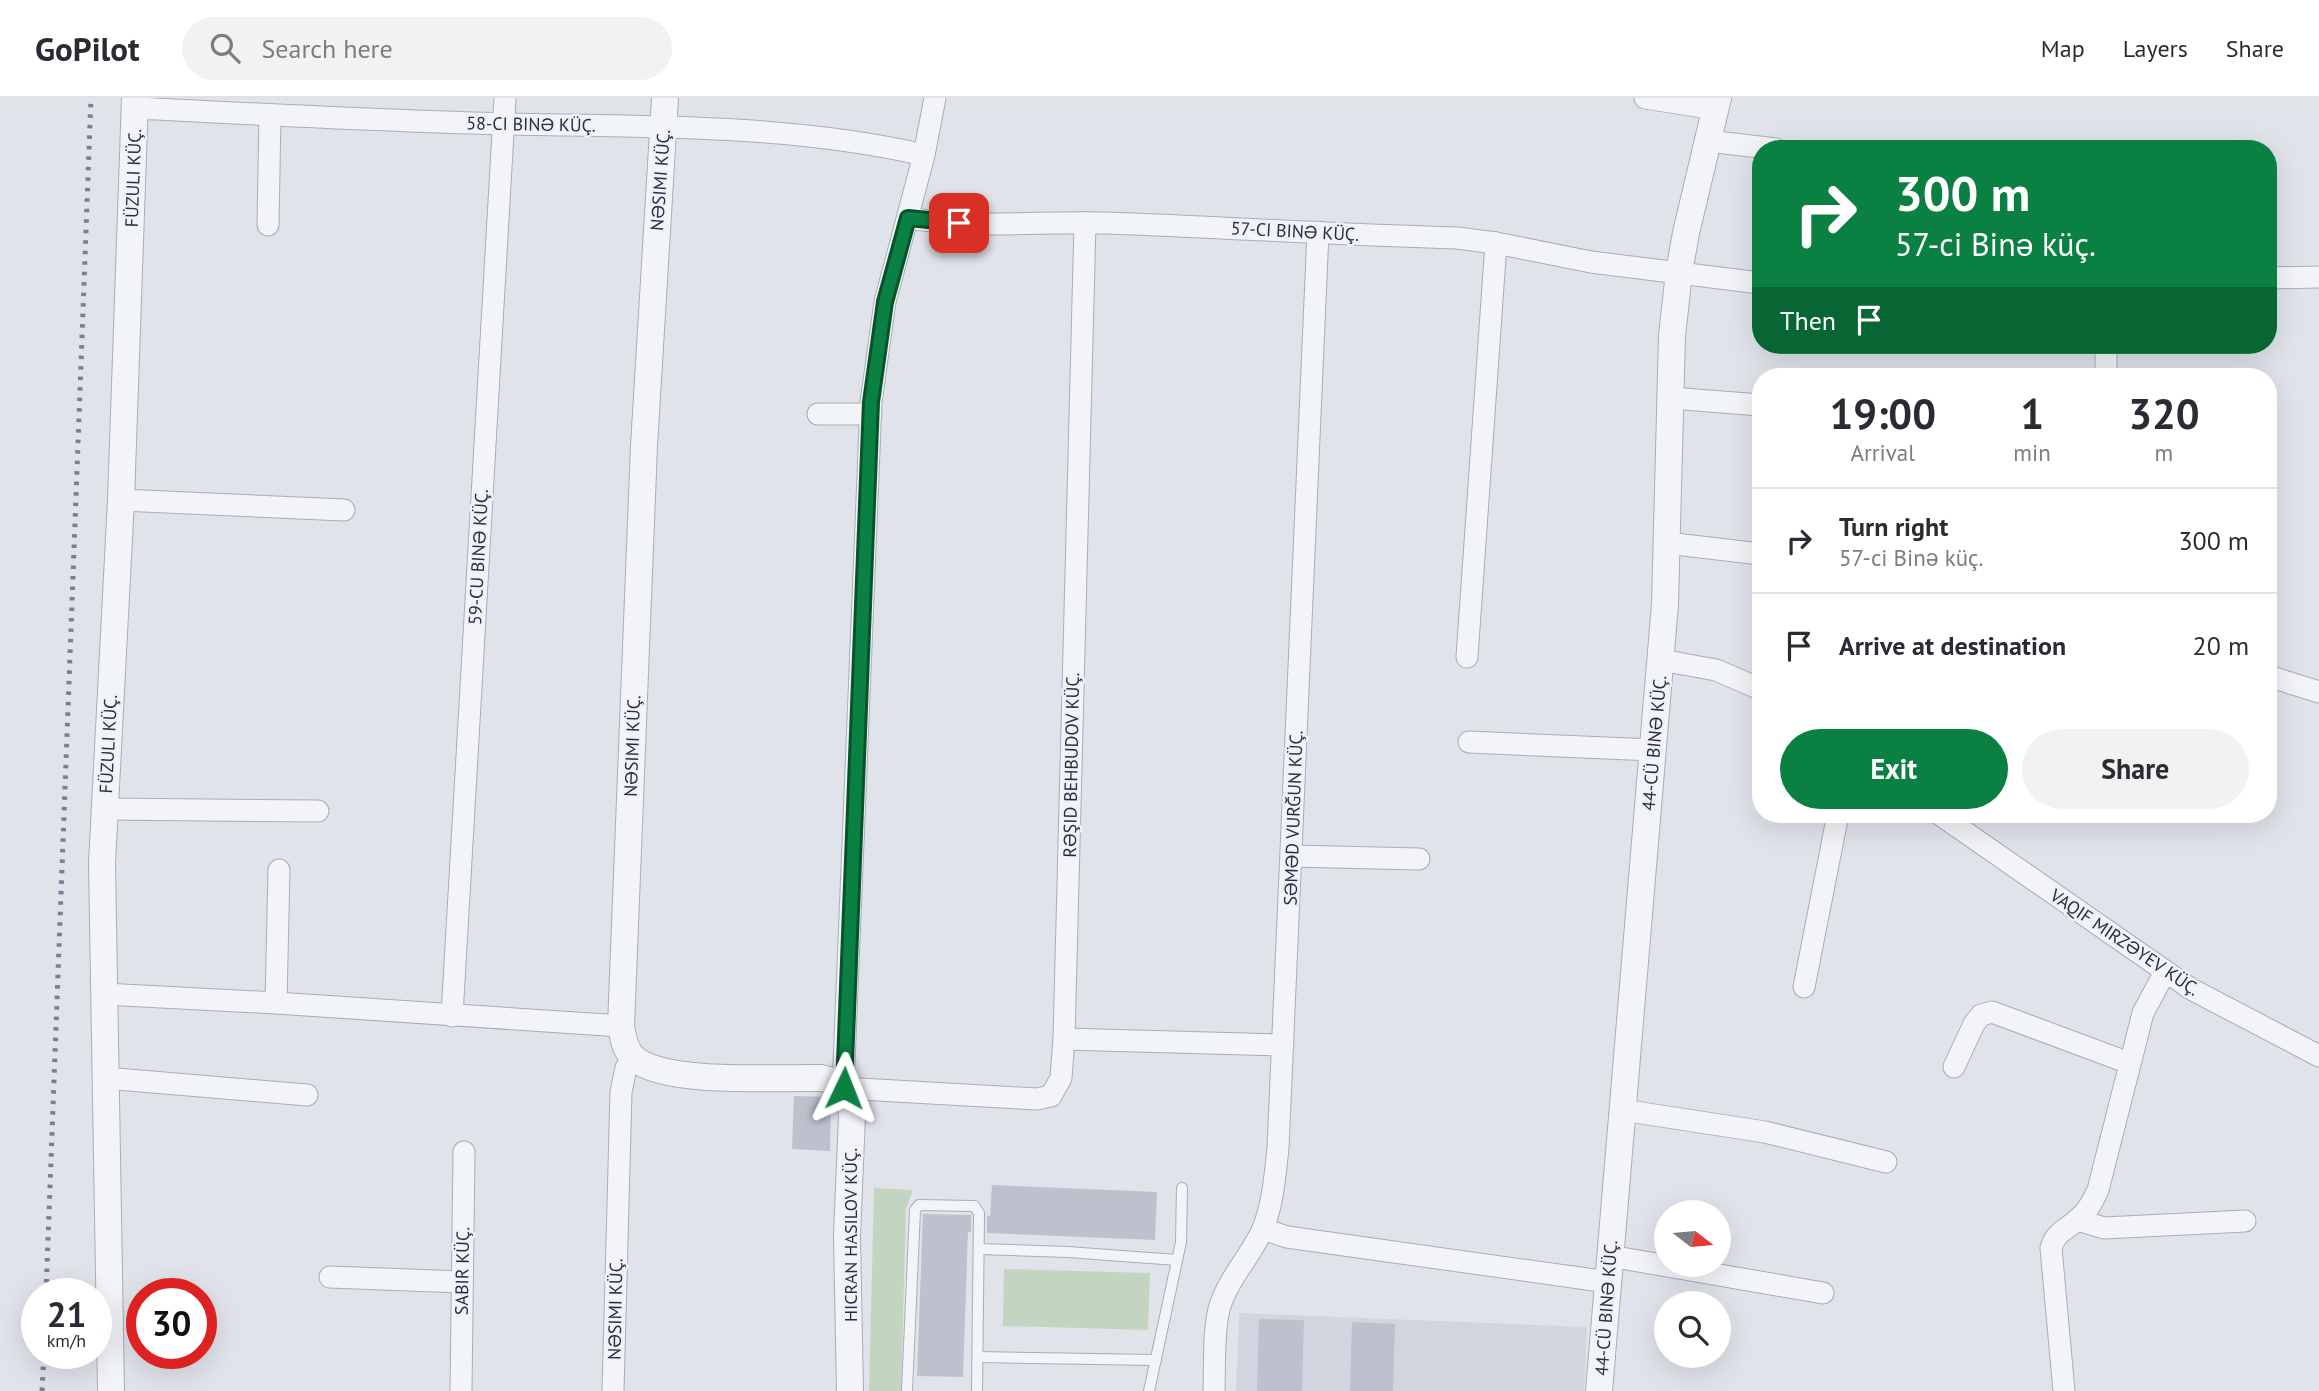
<!DOCTYPE html>
<meta charset="utf-8">
<style>
body{margin:0;font-family:"PT Sans",sans-serif;background:#f2f2f3;color:#2b2b33;height:100vh;display:flex;flex-direction:column;font-size:26px;white-space:nowrap}
*{box-sizing:border-box;margin:0}
p{font-size:23px;color:#7c7c81}
.icon{flex:none;width:38px;height:38px;fill:none;stroke:currentColor;stroke-width:2;stroke-linecap:round;stroke-linejoin:round}
.map{position:relative;flex:1;overflow:hidden}
.drawer{position:absolute;left:1752px;top:270px;width:525px;height:455px;display:flex;flex-direction:column;background:#fff;border-radius:28px;box-shadow:0 7px 28px #0002}
.drawer>*{flex:none}
.guide{position:absolute;left:1752px;top:42px;width:525px;height:214px;border-radius:28px;box-shadow:0 7px 28px #0002;background:#0b8043;color:#fff;overflow:hidden}
.needle{width:46px;rotate:106deg}
.controls{position:absolute;left:1654px;top:1102px;display:grid;gap:14px}
.controls a{display:grid;place-items:center;width:77px;height:77px;border-radius:50%;background:#fff;box-shadow:0 7px 28px #0002;font-size:35px}
.speed{position:absolute;left:21px;top:1180px;display:flex;gap:14px;font-size:35px;font-weight:700;text-align:center}
.speed>*{display:grid;place-content:center;width:91px;height:91px;border-radius:50%;background:#fff;box-shadow:0 7px 28px #0002;line-height:1}
.speed small{font-size:18px;font-weight:400}
.speed .limit{border:10px solid #d22;background:#fff;color:#111}
.pin{position:absolute;display:grid;place-items:center;width:60px;height:60px;color:#fff;margin:-30px;border-radius:14px;box-shadow:0 4px 10px #0006}
.me{position:absolute;width:77px;margin:-38px;rotate:2deg;stroke-linejoin:round;filter:drop-shadow(0 0 5px #0008)}
.turn{display:flex;align-items:center;gap:24px;height:147px;padding:0 28px;font-size:32px}
.turn .icon{width:91px;height:91px;stroke-width:2.5}
.turn b{display:block;font-size:49px;line-height:60px}
.then{display:flex;align-items:center;height:66px;padding:0 28px;background:#0003;gap:14px;font-size:26px}
.eta{display:flex;justify-content:space-evenly;align-items:center;height:119px;text-align:center}
.eta b{font-size:42px;font-weight:700;line-height:49px}
.primary-button{display:flex;gap:14px;margin-top:auto;padding:14px 28px}
.primary-button a{flex:1;height:80px;border-radius:42px;background:#0b8043;color:#fff;font-size:28px;font-weight:700;line-height:80px;text-align:center}
.primary-button a+a{background:#f2f2f3;color:#2b2b33}
ul{padding:0;list-style:none}
li{display:flex;align-items:center;gap:21px;height:105px;padding:0 28px;border-top:2px solid #e1e1e2}
li div{flex:1}
li b{display:block;font-size:26px}
li em{font-style:normal}
header{display:flex;align-items:center;gap:42px;box-sizing:border-box;height:98px;padding:0 35px;background:#fff;border-bottom:2px solid #e1e1e2}
header strong{font-size:33px}
nav{display:flex;gap:38px;margin-inline-start:auto;font-size:24px}
.search{width:490px;height:63px;background:#f2f2f3;display:flex;align-items:center;gap:18px;box-sizing:border-box;padding:0 24px;border-radius:38px;color:#7c7c81;font-size:26px}
.map>svg:first-child{display:block}
.built{fill:#d2d5df}
.green{fill:#c3d5c1}
.building{fill:#bdc1cd}
.lines{fill:none;stroke-linecap:round;stroke-linejoin:round}
.service-casing{stroke:#a8adb8;stroke-width:12}
.minor-casing{stroke:#a8adb8;stroke-width:23}
.tertiary-casing{stroke:#a8adb8;stroke-width:28}
.service{stroke:#f3f4f8;stroke-width:10}
.minor{stroke:#f3f4f8;stroke-width:21}
.tertiary{stroke:#f3f4f8;stroke-width:26}
.rail{stroke:#787f95;stroke-width:5;stroke-dasharray:3.5 7;stroke-linecap:butt}
.route-casing{stroke:#07532c;stroke-width:18}
.route{stroke:#0b8043;stroke-width:12}
.labels{text-anchor:middle;dominant-baseline:central;stroke-width:5;stroke-linejoin:round;paint-order:stroke}
.street-label{font-size:18px;fill:#272e43;stroke:#f0f2f7}
</style>
<header>
<strong>GoPilot</strong>
<div class="search"><svg class="icon" aria-label="search" viewBox="0 0 24 24"><circle cx="10" cy="10" r="6"/><path d="M15 15l6 6"/></svg>Search here</div>
<nav><a>Map</a><a>Layers</a><a>Share</a></nav>
</header>
<div class="map">
<svg width="2319" height="1293" viewBox="0 0 2319 1293">
<rect width="100%" height="100%" fill="#e0e3ea"/>
<polygon class="built" points="1239,1215 1587,1229 1584,1293 1236,1293"/>
<g class="green">
<polygon points="874,1090 913,1092 906,1111 901,1293 869,1293"/>
<polygon points="1004,1171 1150,1175 1148,1232 1003,1228"/>
</g>
<g class="building">
<polygon points="794,998 829,999 831,1002 830,1053 792,1051"/>
<polygon points="992,1087 1157,1094 1155,1142 987,1135 987,1118 990,1118"/>
<polygon points="923,1116 971,1117 971,1134 968,1134 963,1279 917,1278"/>
<polygon points="1259,1221 1304,1222 1302,1293 1257,1293"/>
<polygon points="1352,1224 1395,1226 1393,1293 1350,1293"/>
</g>
<g class="lines">
<g class="service-casing">
<g id="service">
<polyline points="980,1151 1068,1154 1177,1162"/>
<polyline points="978,1259 1156,1262"/>
<polyline points="907,1293 915,1112 919,1107 974,1108 979,1115 977,1293"/>
<polyline points="1149,1293 1181,1144 1182,1090"/>
</g>
</g>
<g class="minor-casing">
<g id="minor">
<polyline points="935,0 924,57 885,204 871,304 843,990 1037,1001 1051,998 1061,980 1064,941 1085,125"/>
<polyline points="1645,0 1716,11"/>
<path d="M135 10C259 16 383 23 507 26 646 29 788 26 924 57"/>
<polyline points="1708,43 1776,51"/>
<path d="M908 120C973 131 1040 123 1105 125 1222 129 1339 137 1457 140L1496 145 1591 164 1760 185"/>
<polyline points="268,127 270,17"/>
<polyline points="2268,180 2319,179"/>
<polyline points="2106,247 2106,278"/>
<polyline points="1671,300 1760,307"/>
<polyline points="818,316 871,316"/>
<polyline points="121,402 344,412"/>
<polyline points="1667,445 1760,456"/>
<polyline points="1467,559 1496,145"/>
<polyline points="1661,562 1716,572 1760,591"/>
<polyline points="2268,578 2319,594"/>
<polyline points="1469,644 1653,652"/>
<polyline points="104,711 318,713"/>
<polyline points="1939,716 2191,891 2319,958"/>
<polyline points="1292,758 1419,761"/>
<polyline points="1804,889 1838,716"/>
<polyline points="104,896 276,905 621,928"/>
<polyline points="276,905 279,772"/>
<polyline points="452,918 505,0"/>
<polyline points="1064,941 1283,947"/>
<polyline points="1954,969 1974,926 1981,917 1992,914 2129,965"/>
<polyline points="105,980 307,997"/>
<polyline points="1622,1012 1765,1034 1886,1064"/>
<polyline points="2078,1122 2104,1130 2245,1123"/>
<polyline points="1263,1131 1287,1139 1608,1184"/>
<polyline points="1610,1158 1823,1195"/>
<polyline points="330,1179 461,1184"/>
<polyline points="461,1293 464,1054"/>
<polyline points="613,1293 621,994 626,970 632,960"/>
<path d="M1214 1293C1215 1266 1213 1237 1219 1211 1227 1183 1248 1161 1261 1135 1273 1109 1275 1077 1278 1050L1318 134"/>
<path d="M2064 1293 2051 1150C2056 1133 2067 1132 2078 1121 2088 1113 2093 1103 2098 1092L2143 915 2165 874"/>
</g>
</g>
<g class="tertiary-casing">
<g id="tertiary">
<path d="M665 0 644 348 621 928C623 939 625 954 635 961 667 987 777 979 821 980 842 983 850 997 852 1018L847 1137 850 1293"/>
<polyline points="111,1293 102,765 121,402 135,0"/>
<polyline points="1599,1293 1665,506 1672,238 1679,174 1686,135 1718,0"/>
</g>
</g>
<use href="#service" class="service"/>
<use href="#minor" class="minor"/>
<use href="#tertiary" class="tertiary"/>
<g class="rail">
<polyline points="46,1195 91,0"/>
<polyline points="42,1293 44,1255"/>
</g>
</g>
<g class="lines">
<g class="route-casing">
<polyline id="route" points="844,990 871,304 885,204 908,120 959,125"/>
</g>
<use href="#route" class="route"/>
</g>
<g class="labels">
<g class="street-label">
<text transform="translate(531 26) rotate(1)">58-CI BINƏ KÜÇ.</text>
<text transform="translate(133 80) rotate(-88)">FÜZULI KÜÇ.</text>
<text transform="translate(660 82) rotate(-86)">NƏSIMI KÜÇ.</text>
<text transform="translate(1295 133) rotate(3)">57-CI BINƏ KÜÇ.</text>
<text transform="translate(478 459) rotate(-87)">59-CU BINƏ KÜÇ.</text>
<text transform="translate(1654 645) rotate(-85)">44-CÜ BINƏ KÜÇ.</text>
<text transform="translate(108 646) rotate(-87)">FÜZULI KÜÇ.</text>
<text transform="translate(632 648) rotate(-88)">NƏSIMI KÜÇ.</text>
<text transform="translate(1071 667) rotate(-89)">RƏŞID BEHBUDOV KÜÇ.</text>
<text transform="translate(1293 720) rotate(-88)">SƏMƏD VURĞUN KÜÇ.</text>
<text transform="translate(2125 844) rotate(34)">VAQIF MIRZƏYEV KÜÇ.</text>
<text transform="translate(850 1137) rotate(-90)">HICRAN HASILOV KÜÇ.</text>
<text transform="translate(462 1173) rotate(-89)">SABIR KÜÇ.</text>
<text transform="translate(1606 1210) rotate(-86)">44-CÜ BINƏ KÜÇ.</text>
<text transform="translate(615 1211) rotate(-89)">NƏSIMI KÜÇ.</text>
</g>
</g>
</svg>
<div class="controls">
<a><svg class="needle" viewBox="-14 -14 28 28"><path d="M0-13l5 13h-10z" fill="#e53935"/><path d="M0 13l5-13h-10z" fill="#7c7c81"/></svg></a>
<a><svg class="icon" aria-label="search" viewBox="0 0 24 24"><circle cx="10" cy="10" r="6"/><path d="M15 15l6 6"/></svg></a>
</div>
<div class="speed"><div>21<small>km/h</small></div><div class="limit">30</div></div>
<div class="pin" style="left:959px;top:125px;background:#d93025"><svg class="icon" aria-label="arrive" viewBox="0 0 24 24"><path d="M6 21V4h12l-3 4 3 4H6"/></svg></div>
<svg class="me" style="left:844px;top:990px" viewBox="-20 -20 40 40"><path d="M0-17L14 15 0 8-14 15z" fill="#0b8043" stroke="#fff" stroke-width="4"/></svg>
<div class="guide">
<div class="turn"><svg class="icon" aria-label="right" viewBox="0 0 24 24"><path d="M7 20v-9h11M14 6l5 5-5 5"/></svg><div><b>300 m</b>57-ci Binə küç.</div></div>
<div class="then">Then<svg class="icon" aria-label="arrive" viewBox="0 0 24 24"><path d="M6 21V4h12l-3 4 3 4H6"/></svg></div>
</div>
<section class="drawer">
<div class="eta">
<div><b>19:00</b><p>Arrival</p></div>
<div><b>1</b><p>min</p></div>
<div><b>320</b><p>m</p></div>
</div>
<ul>
<li><svg class="icon" aria-label="right" viewBox="0 0 24 24"><path d="M7 20v-9h11M14 6l5 5-5 5"/></svg><div><b>Turn right</b><p>57-ci Binə küç.</p></div><em>300 m</em></li>
<li><svg class="icon" aria-label="arrive" viewBox="0 0 24 24"><path d="M6 21V4h12l-3 4 3 4H6"/></svg><div><b>Arrive at destination</b></div><em>20 m</em></li>
</ul>
<div class="primary-button"><a>Exit</a><a>Share</a></div>
</section>
</div>
